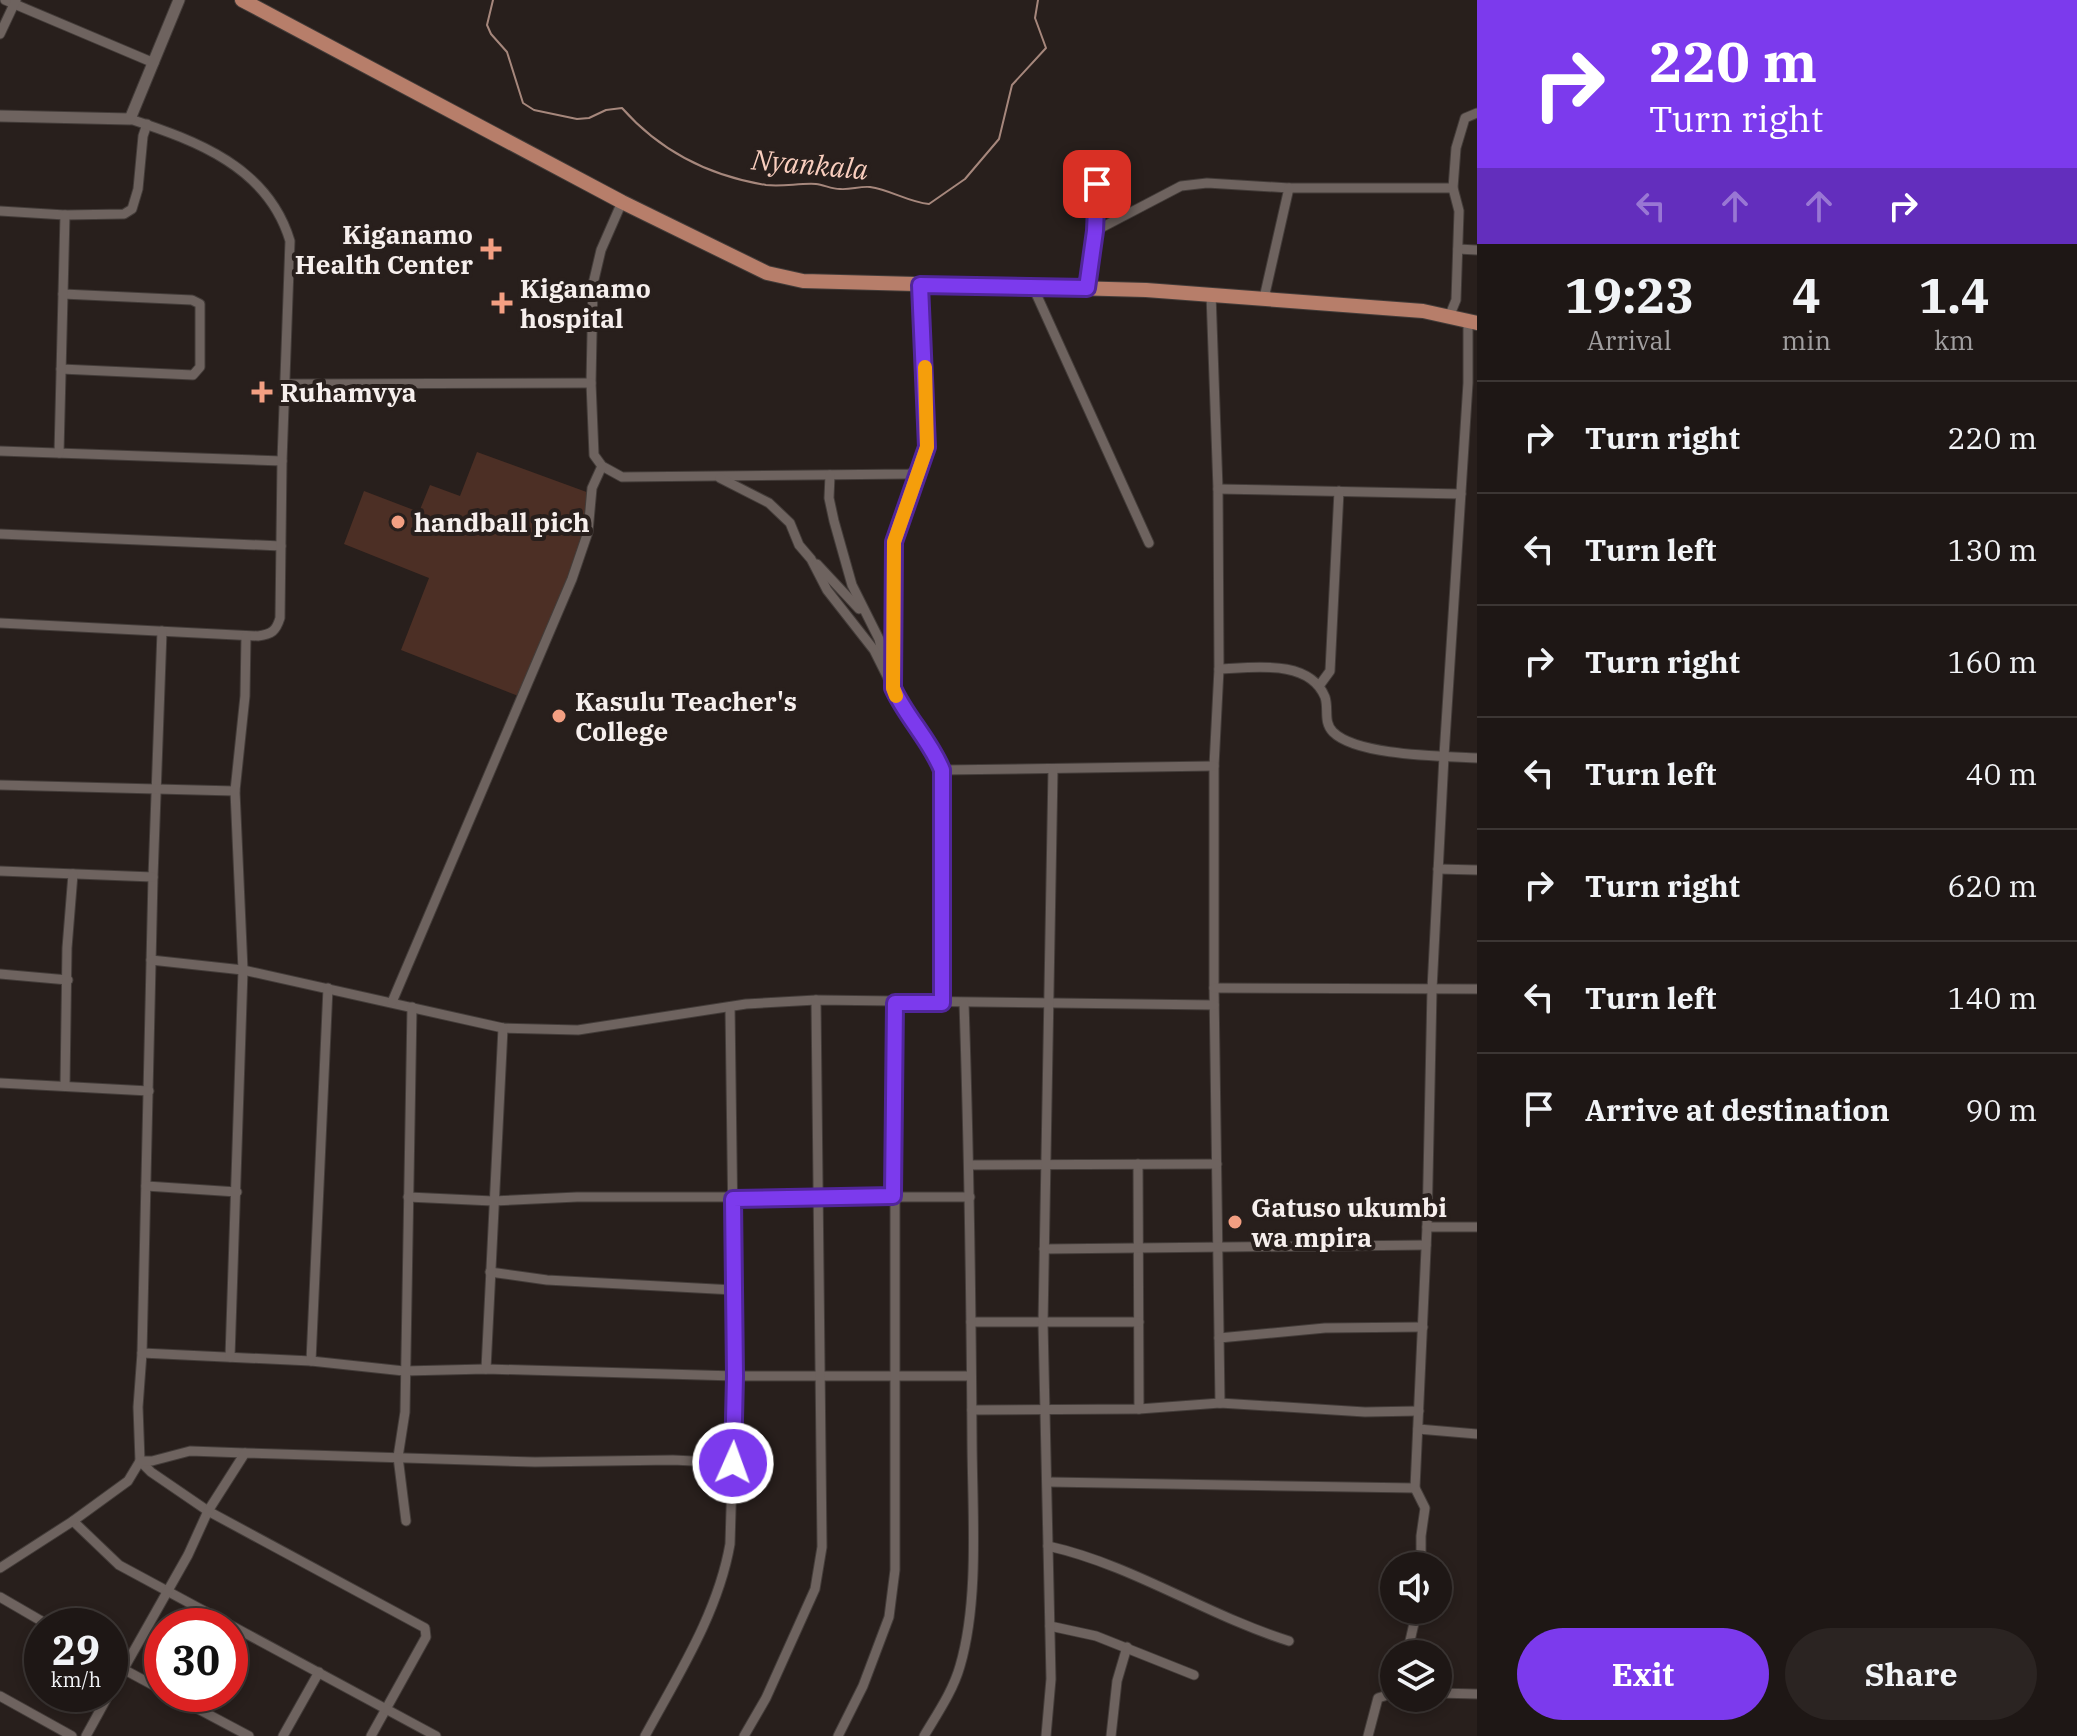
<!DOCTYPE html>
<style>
body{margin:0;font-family:"IBM Plex Serif",serif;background:#2b2422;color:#f1f3f6;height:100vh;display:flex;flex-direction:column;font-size:30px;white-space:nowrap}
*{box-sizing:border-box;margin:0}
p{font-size:26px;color:#a19fa0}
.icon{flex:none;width:44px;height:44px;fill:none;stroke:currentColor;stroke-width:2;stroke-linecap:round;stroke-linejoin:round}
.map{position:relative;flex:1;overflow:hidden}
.side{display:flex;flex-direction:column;background:#1e1715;width:600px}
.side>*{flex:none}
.top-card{background:#7c3aed;color:#fff;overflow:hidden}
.buttons{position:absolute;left:1380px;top:1552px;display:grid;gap:16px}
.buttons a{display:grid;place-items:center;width:72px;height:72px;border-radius:50%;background:#1e1715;box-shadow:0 4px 12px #0003,0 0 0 2px #3c3634;font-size:40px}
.speed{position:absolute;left:24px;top:1608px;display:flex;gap:16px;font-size:40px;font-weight:700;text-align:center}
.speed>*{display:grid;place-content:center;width:104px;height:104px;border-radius:50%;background:#1e1715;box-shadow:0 4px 12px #0003,0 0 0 2px #3c3634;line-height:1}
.speed small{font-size:20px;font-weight:400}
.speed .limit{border:12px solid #d22;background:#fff;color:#111}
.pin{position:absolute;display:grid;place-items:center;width:68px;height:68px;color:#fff;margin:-34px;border-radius:16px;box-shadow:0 4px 12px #0006}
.me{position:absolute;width:88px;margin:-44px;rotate:2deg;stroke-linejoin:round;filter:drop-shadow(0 0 6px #0008)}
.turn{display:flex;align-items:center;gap:28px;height:168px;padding:0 40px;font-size:36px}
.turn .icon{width:104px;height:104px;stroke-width:2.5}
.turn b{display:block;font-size:56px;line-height:68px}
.lanes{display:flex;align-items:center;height:76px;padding:0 40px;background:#0003;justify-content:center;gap:40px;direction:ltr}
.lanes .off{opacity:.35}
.eta{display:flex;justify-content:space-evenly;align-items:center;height:136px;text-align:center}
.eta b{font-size:48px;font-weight:800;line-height:56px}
.button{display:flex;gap:16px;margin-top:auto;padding:16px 40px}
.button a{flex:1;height:92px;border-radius:48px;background:#7c3aed;color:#fff;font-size:32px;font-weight:800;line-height:92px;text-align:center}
.button a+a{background:#2b2422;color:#f1f3f6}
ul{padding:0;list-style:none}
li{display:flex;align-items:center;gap:24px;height:112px;padding:0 40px;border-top:2px solid #3c3634}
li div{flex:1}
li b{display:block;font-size:30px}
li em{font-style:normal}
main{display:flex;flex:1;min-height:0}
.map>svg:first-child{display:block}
.green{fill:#4c2f25}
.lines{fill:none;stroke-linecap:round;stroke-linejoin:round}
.stream{stroke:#a6877c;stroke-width:2}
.minor-casing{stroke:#433c39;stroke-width:11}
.tertiary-casing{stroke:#433c39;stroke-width:13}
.trunk-casing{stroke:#433c39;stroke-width:16}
.minor{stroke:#6e635f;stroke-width:9}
.tertiary{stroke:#6e635f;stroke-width:11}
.trunk{stroke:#b77e6a;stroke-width:14}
.route-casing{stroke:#51269a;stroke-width:20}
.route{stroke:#7c3aed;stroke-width:14}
.slow{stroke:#f59e0b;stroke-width:14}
.poi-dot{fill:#f39f82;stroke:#281f1c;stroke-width:3}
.labels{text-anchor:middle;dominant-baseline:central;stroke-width:8;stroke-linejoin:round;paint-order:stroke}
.poi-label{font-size:26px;font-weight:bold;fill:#f6efed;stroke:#281f1c;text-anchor:start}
.water-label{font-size:28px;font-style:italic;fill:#f9cebe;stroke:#281f1c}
</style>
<main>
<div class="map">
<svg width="1477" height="1736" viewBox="0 0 1477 1736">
<rect width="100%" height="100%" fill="#281f1c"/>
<polygon class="green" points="477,452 592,494 589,527 521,697 401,650 429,578 344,544 364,491 419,512 430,485 460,496"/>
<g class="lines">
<path class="stream" d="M493 0 487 25 491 34 507 52 523 103 534 110 577 119 589 118 606 110 622 108C660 151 710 176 766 185 783 187 799 183 816 184 824 185 832 189 840 189 850 190 860 186 870 187 891 190 908 202 929 204L965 179 999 139 1012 85 1046 48 1035 18 1038 0"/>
<g class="minor-casing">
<g id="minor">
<polyline points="5,0 154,63"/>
<polyline points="0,34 16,0"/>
<path d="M622 202 601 250 593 284 591 383 594 455 602 466 622 477 909 474 920 470C936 418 923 341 920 285"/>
<polyline points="0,211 65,215 124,214 132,209 138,189 143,136 147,124"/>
<polyline points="1095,231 1181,186 1207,183 1289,188 1453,188"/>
<polyline points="1458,249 1477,250"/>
<polyline points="1033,287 1149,543"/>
<polyline points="1087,288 1095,231 1098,161"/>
<polyline points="1211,294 1218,489 1219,669 1214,766 1214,988 1220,1403"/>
<polyline points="1264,298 1289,188"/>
<polyline points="1449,317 1456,300 1459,211 1453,188 1456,148 1465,118 1477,113"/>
<polyline points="61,369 193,375 200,367 200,304 192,300 63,294"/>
<polyline points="285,384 591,383"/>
<polyline points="0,451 282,461"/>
<polyline points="59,453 65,215"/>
<path d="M920 470 894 542 893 688C906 718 930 740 942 770V1003"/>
<polyline points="830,475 829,498 834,521 852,585 879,639 887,673"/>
<polyline points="720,478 769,503 790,523 799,545 811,559 827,590 874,650 892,686"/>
<polyline points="1218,489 1461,494"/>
<polyline points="0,534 281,546"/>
<polyline points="817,564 859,609"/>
<path d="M0 623 258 636C272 634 276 631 280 618L282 461 290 241C268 167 197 141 130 119"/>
<polyline points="162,631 153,877 142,1353 138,1407 140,1461 151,1472 208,1511 425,1628 426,1637 371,1736"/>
<path d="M1219 669C1252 668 1309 658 1325 697 1329 709 1323 722 1333 732 1357 756 1443 756 1477 758"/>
<polyline points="1319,686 1330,671 1339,491"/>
<polyline points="942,770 1214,766"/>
<polyline points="0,785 235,791"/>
<polyline points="1438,869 1477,870"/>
<polyline points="0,871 153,877"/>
<polyline points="151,960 243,970 503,1028 578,1030 746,1004 816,1000 1214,1005"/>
<polyline points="0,974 68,980"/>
<polyline points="1214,988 1477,989"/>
<polyline points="392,1002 572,579 588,532 592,488 602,466"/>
<polyline points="0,1083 149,1091"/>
<polyline points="65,1086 67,948 73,874"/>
<polyline points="1138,1164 1139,1409"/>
<polyline points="969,1165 1217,1164"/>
<polyline points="146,1186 237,1192"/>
<polyline points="408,1197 493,1201 577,1197 970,1197"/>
<polyline points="1427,1227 1477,1227"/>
<polyline points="1044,1249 1426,1245"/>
<polyline points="490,1272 547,1280 734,1290"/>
<polyline points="971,1322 1139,1322"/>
<polyline points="1219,1338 1325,1328 1423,1327"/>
<polyline points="142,1353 311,1361 404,1371 486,1369 735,1376 971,1376"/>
<polyline points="230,1357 243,970 235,791 245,696 246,636"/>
<polyline points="311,1361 328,988"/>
<polyline points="486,1369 503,1028"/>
<polyline points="972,1410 1139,1409 1220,1403 1365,1412 1419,1411"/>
<polyline points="1418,1429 1477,1434"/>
<polyline points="245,1453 190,1451 152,1461 140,1461 128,1481 73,1521 119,1565 436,1736"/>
<polyline points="1048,1482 1415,1488"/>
<polyline points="406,1521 398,1457 405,1412 412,1007"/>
<path d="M1048 1546C1133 1565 1206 1615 1289 1641"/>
<polyline points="1421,1566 1421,1536 1425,1508 1415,1488 1427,1227 1432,989 1444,756 1468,383 1468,321"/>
<polyline points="0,1568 73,1521"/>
<polyline points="0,1597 50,1626"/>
<polyline points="1050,1626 1096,1636 1194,1675"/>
<polyline points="1407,1654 1417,1610"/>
<polyline points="110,1662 162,1690"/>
<polyline points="110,1693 188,1555 208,1511 245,1453 535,1462 673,1460 733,1463"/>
<polyline points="1438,1693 1477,1694"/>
<polyline points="170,1694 249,1736"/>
<polyline points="0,1696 72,1736"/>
<polyline points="86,1736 109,1694"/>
<polyline points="283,1736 319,1672"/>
<path d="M645 1736C678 1675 718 1613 730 1544L735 1376 730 1007"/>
<polyline points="744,1736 766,1698 815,1589 822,1547 816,1000"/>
<polyline points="838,1736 863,1686 889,1617 895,1570 895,1003"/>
<path d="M924 1736C937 1714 953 1691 960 1666 980 1598 972 1507 972 1436 971 1291 969 1148 964 1003"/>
<polyline points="1046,1736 1051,1679 1043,1323 1053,769"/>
<polyline points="1111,1736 1117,1681 1127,1647"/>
<polyline points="1368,1736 1378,1698 1394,1693"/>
</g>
</g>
<g class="tertiary-casing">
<polyline id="tertiary" points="0,116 130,119 179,0"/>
</g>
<g class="trunk-casing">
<polyline id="trunk" points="242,0 622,202 767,273 803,281 1146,290 1423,311 1477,323"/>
</g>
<use href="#minor" class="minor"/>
<use href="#tertiary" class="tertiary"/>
<use href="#trunk" class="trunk"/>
</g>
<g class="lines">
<g class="route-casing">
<path id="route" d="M733 1463 735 1376 733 1199 893 1196 895 1003H942V770C930 740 906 717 893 688L894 542 927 447 920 285 1087 288 1095 231 1097 184"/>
</g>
<use href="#route" class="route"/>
<polyline class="slow" points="896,696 893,688 894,542 927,447 925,367"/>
</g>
<g class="poi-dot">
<path d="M487 237h8v8h8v8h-8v8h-8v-8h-8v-8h8z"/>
<path d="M498 291h8v8h8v8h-8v8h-8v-8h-8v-8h8z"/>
<path d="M258 380h8v8h8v8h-8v8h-8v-8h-8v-8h8z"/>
<circle cx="398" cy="522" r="8"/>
<circle cx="559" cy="716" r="8"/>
<circle cx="1235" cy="1222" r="8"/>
</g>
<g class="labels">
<g class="poi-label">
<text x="473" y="234" text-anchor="end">Kiganamo<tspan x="473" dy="30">Health Center</tspan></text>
<text x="520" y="288">Kiganamo<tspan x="520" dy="30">hospital</tspan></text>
<text x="280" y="392">Ruhamvya</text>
<text x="414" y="522">handball pich</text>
<text x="575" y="701">Kasulu Teacher's<tspan x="575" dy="30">College</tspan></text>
<text x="1251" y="1207">Gatuso ukumbi<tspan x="1251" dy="30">wa mpira</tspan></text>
</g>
<g class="water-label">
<text transform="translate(810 164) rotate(5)">Nyankala</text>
</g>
</g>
</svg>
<div class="buttons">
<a><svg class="icon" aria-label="sound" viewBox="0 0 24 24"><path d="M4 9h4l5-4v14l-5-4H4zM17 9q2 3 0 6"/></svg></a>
<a><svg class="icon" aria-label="layers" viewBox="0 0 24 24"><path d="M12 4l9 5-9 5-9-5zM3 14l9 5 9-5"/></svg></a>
</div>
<div class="speed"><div>29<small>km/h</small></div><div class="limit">30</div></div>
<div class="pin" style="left:1097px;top:184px;background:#d93025"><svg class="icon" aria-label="arrive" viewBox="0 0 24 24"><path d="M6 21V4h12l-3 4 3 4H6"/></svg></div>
<svg class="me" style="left:733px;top:1463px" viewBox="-20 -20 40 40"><circle r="17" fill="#7c3aed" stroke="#fff" stroke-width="3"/><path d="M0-11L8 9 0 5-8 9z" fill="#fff"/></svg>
</div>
<section class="side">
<div class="top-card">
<div class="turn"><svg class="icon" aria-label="right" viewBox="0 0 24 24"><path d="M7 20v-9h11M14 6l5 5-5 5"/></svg><div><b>220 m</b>Turn right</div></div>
<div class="lanes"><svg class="icon off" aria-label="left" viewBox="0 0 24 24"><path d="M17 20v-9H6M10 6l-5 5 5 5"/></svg><svg class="icon off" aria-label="ahead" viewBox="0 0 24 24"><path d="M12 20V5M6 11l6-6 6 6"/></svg><svg class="icon off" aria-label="ahead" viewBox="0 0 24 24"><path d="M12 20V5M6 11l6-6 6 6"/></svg><svg class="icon" aria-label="right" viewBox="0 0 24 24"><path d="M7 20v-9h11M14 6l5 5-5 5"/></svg></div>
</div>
<div class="eta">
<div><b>19:23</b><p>Arrival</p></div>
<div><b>4</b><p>min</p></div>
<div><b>1.4</b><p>km</p></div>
</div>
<ul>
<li><svg class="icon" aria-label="right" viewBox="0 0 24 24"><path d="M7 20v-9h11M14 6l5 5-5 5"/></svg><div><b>Turn right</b></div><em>220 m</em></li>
<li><svg class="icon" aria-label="left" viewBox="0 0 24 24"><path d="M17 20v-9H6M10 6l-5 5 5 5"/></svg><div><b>Turn left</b></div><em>130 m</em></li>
<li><svg class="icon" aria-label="right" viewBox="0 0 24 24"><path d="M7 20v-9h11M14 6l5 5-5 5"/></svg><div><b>Turn right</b></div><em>160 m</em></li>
<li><svg class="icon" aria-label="left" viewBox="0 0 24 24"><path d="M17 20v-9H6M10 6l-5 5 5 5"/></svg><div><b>Turn left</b></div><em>40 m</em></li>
<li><svg class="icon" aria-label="right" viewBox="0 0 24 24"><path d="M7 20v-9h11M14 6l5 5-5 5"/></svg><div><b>Turn right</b></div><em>620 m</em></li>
<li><svg class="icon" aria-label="left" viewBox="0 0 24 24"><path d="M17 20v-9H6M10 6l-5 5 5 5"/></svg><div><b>Turn left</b></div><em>140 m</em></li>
<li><svg class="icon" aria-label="arrive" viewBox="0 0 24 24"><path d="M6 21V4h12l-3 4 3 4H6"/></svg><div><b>Arrive at destination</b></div><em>90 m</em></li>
</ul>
<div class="button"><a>Exit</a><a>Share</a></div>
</section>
</main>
